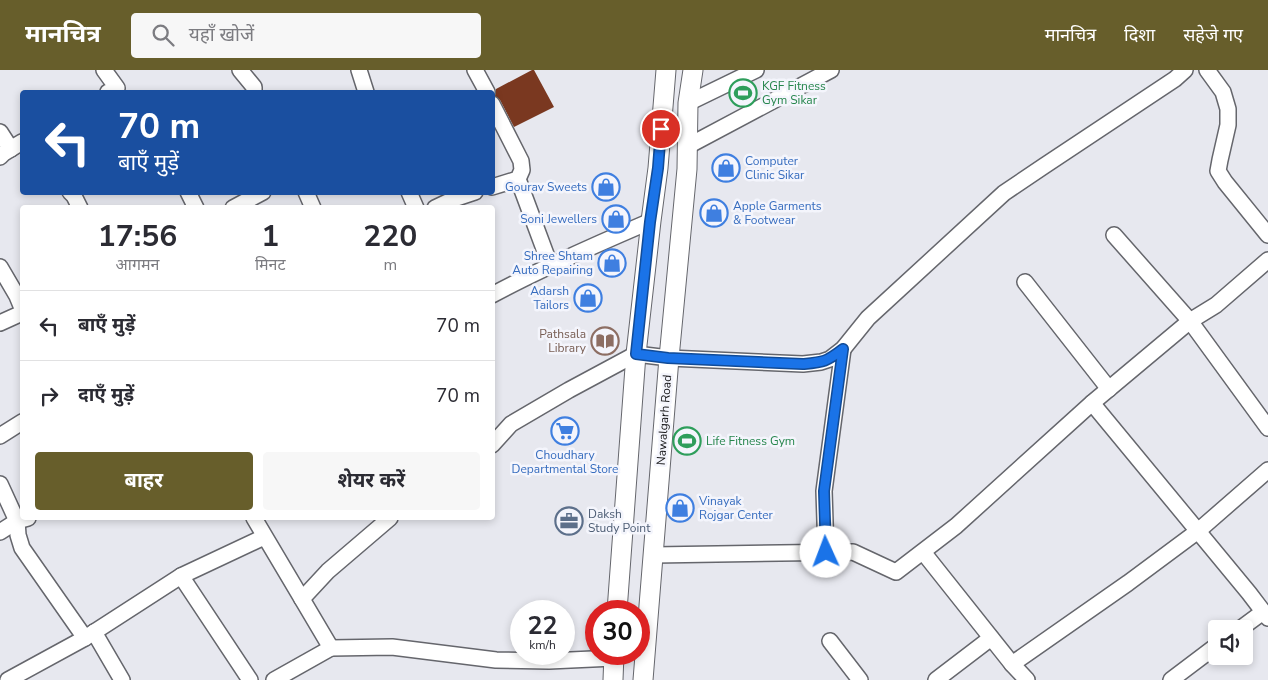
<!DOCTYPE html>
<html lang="hi">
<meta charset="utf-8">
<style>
body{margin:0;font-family:"Nunito Sans","Noto Sans Devanagari",sans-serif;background:#f7f7f7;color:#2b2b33;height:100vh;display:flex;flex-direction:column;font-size:19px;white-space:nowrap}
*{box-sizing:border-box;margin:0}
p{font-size:16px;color:#7c7c81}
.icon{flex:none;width:28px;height:28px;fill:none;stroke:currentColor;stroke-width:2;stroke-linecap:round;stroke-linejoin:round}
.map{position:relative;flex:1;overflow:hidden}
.panel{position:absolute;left:20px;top:135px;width:475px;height:315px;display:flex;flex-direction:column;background:#fff;border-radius:5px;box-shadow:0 2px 8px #0003}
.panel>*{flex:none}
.top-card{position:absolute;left:20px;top:20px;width:475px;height:105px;border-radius:5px;box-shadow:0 2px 8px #0003;background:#1a4fa0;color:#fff;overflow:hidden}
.buttons{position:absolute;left:1208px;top:550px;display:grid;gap:10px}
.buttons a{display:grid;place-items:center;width:45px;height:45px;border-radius:5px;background:#fff;box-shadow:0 2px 8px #0003;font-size:25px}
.speed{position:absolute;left:510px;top:530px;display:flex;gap:10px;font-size:25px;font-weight:700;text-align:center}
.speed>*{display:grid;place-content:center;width:65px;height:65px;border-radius:50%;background:#fff;box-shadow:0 2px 8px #0003;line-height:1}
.speed small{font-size:12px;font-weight:400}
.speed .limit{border:8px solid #d22;background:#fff;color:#111}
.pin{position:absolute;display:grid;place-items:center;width:42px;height:42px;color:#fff;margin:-21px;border:2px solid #fff;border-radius:50%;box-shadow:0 1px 5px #0007}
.me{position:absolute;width:55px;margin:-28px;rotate:358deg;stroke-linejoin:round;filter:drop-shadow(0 0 4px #0008)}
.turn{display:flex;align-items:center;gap:18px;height:105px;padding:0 15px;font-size:22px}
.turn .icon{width:65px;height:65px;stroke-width:2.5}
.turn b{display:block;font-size:35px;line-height:42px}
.eta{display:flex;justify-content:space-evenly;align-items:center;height:85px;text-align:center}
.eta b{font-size:30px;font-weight:700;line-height:35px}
.cta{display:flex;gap:10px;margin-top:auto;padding:10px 15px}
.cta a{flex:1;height:58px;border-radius:5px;background:#675e2b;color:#fff;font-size:20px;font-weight:700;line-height:58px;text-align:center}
.cta a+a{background:#f7f7f7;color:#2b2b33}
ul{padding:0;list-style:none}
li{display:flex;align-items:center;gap:15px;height:70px;padding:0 15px;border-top:1px solid #e1e1e2}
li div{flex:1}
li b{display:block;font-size:19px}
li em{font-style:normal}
header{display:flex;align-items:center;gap:30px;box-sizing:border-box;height:70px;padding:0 25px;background:#675e2b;color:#fff}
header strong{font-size:24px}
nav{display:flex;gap:28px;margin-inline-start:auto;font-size:18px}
.search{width:350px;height:45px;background:#f7f7f7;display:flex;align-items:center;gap:12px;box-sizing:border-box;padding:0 18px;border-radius:5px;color:#7c7c81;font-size:19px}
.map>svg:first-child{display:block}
.building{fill:#7a3820}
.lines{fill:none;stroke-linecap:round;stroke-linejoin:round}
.minor-casing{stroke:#65666c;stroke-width:18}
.tertiary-casing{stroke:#65666c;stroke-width:21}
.minor{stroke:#fff;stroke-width:15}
.tertiary{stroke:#fff;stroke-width:19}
.route-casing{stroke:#114b97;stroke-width:12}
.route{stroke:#1a73e8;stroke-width:9}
.labels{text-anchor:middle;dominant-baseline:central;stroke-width:5;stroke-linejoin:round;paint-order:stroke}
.leisure-label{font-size:12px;fill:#27864d;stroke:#f4f5fc;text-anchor:start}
.shop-label{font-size:12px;fill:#366cbe;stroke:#f4f5fc;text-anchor:end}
.education-label{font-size:12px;fill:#785e54;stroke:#f4f5fc;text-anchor:end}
.street-label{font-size:12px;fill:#131315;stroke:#f4f5fc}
.service-label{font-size:12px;fill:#4e5e75;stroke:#f4f5fc;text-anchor:start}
</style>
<header>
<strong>मानचित्र</strong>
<div class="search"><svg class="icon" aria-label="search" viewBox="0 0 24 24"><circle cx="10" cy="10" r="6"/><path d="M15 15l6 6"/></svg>यहाँ खोजें</div>
<nav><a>मानचित्र</a><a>दिशा</a><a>सहेजे गए</a></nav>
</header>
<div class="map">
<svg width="1268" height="610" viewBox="0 0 1268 610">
<rect width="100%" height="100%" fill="#e7e8ef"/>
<polygon class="building" points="532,0 534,0 554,37 514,57 500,30 495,26 496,19"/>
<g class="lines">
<g class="minor-casing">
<g id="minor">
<polyline points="104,0 117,18 108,22"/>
<polyline points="240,0 254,17 254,22"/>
<polyline points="359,0 366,22"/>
<polyline points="475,0 487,22"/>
<polyline points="1207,0 1223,22 1228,39 1228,55 1220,90 1218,101 1225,112 1268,165"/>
<polyline points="688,33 756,0"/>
<polyline points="492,34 521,91 522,100 518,109 492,117"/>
<polyline points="0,62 11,79"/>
<polyline points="688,76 831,0"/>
<polyline points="0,87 4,83 22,72"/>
<polyline points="518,109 550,195"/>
<polyline points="70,122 74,126 80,138"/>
<polyline points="188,122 196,138"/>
<polyline points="306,122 313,138"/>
<polyline points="409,122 416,138"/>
<polyline points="233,138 263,122"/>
<polyline points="435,138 454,129 475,122"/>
<polyline points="1114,165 1190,251 1268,358"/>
<polyline points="0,197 17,226 22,238"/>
<polyline points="1025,212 1109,319"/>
<path d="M492 225C544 197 597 174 651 151"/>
<polyline points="0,253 22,243"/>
<polyline points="1092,333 1249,523 1268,548"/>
<polyline points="0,366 22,352"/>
<polyline points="492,375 511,354 569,320 636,284 669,288 803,294 821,292 830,289 843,279 868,248 1004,123 1044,96 1175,9 1185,0"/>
<polyline points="0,414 17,451 18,465 22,478 85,568"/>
<polyline points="254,448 302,529"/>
<polyline points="0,462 17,451 28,448"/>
<polyline points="826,482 824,421 843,279"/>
<polyline points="923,482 1012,594 1027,610"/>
<polyline points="654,485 853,482 896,502 956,456 1092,333 1190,251 1216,235 1268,190"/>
<polyline points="181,506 250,610"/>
<polyline points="1240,559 1263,542"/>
<polyline points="94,562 122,610"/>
<polyline points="830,571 860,610"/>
<polyline points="331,578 392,577 496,590 549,591 614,588"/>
<polyline points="1012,594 1128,513 1198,461 1268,400"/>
<polyline points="8,610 85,568 181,506 264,467"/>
<polyline points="274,610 331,578 302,529 328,501 390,448"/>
<polyline points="936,610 991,568"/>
<polyline points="1171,610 1216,576"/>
</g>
</g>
<g class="tertiary-casing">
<g id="tertiary">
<polyline points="617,541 636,284 651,151 658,98 666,0"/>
<polyline points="613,610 614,584"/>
<polyline points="643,610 669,288 687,99 688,33 693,0"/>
</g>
</g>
<use href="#minor" class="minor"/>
<use href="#tertiary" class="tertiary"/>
</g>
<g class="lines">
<g class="route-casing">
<path id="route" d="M661 59 658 98 650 152 636 284 668 288 803 294C824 292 826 292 843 279L824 421 826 482"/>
</g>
<use href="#route" class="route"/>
</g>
<defs>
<g id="stadium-ring" transform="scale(1.4375)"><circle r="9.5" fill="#f4f5fc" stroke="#2e9e5b" stroke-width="1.5"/><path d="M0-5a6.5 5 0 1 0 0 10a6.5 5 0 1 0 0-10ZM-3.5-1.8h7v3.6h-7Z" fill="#2e9e5b"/></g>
<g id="shop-ring" transform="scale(1.4375)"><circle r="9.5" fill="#f4f5fc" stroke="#3f7fe0" stroke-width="1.5"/><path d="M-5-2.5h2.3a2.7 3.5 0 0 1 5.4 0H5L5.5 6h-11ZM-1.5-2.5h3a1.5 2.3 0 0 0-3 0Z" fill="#3f7fe0"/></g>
<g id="library-ring" transform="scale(1.4375)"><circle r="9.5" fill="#f4f5fc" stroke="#8d6e63" stroke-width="1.5"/><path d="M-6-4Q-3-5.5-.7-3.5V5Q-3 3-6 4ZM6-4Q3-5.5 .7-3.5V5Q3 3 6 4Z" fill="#8d6e63"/></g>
<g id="supermarket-ring" transform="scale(1.4375)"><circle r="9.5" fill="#f4f5fc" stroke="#3f7fe0" stroke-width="1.5"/><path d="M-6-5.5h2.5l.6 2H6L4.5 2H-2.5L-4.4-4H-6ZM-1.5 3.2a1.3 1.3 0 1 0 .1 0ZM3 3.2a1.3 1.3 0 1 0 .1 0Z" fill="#3f7fe0"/></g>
<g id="office-ring" transform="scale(1.4375)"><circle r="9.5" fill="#f4f5fc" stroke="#5c6f8a" stroke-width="1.5"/><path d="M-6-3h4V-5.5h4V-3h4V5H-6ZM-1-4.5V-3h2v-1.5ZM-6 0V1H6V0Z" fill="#5c6f8a"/></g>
</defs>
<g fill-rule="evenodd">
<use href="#stadium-ring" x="743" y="23"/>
<use href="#shop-ring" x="726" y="98"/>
<use href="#shop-ring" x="606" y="117"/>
<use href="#shop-ring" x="714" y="143"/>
<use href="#shop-ring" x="616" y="149"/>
<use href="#shop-ring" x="612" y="193"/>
<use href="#shop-ring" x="588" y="228"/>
<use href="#library-ring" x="605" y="271"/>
<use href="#supermarket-ring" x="565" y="361"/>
<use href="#stadium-ring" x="687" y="371"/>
<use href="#shop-ring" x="680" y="438"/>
<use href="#office-ring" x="569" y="451"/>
</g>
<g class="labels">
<g class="leisure-label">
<text x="762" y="16">KGF Fitness<tspan x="762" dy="14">Gym Sikar</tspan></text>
<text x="706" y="371">Life Fitness Gym</text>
</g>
<g class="shop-label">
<text x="745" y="91" text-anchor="start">Computer<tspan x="745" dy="14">Clinic Sikar</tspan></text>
<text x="587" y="117">Gourav Sweets</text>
<text x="733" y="136" text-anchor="start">Apple Garments<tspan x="733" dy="14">&amp; Footwear</tspan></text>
<text x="597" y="149">Soni Jewellers</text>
<text x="593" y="186">Shree Shtam<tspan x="593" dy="14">Auto Repairing</tspan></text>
<text x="569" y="221">Adarsh<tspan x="569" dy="14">Tailors</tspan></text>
<text x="565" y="385" text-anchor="middle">Choudhary<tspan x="565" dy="14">Departmental Store</tspan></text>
<text x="699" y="431" text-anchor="start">Vinayak<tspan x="699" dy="14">Rojgar Center</tspan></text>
</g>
<g class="education-label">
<text x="586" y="264">Pathsala<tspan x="586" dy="14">Library</tspan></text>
</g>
<g class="street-label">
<text transform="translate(664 350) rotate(-86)">Nawalgarh Road</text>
</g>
<g class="service-label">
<text x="588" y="444">Daksh<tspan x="588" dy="14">Study Point</tspan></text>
</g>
</g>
</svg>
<div class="buttons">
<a><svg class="icon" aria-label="sound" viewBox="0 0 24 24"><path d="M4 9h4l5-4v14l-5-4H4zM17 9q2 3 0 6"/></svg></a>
</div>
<div class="speed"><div>22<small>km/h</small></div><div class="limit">30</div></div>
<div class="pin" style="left:661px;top:59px;background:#d93025"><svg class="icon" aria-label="arrive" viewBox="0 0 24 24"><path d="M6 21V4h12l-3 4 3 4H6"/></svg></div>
<svg class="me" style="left:826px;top:482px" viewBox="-20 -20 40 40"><circle r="19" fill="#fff"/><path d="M0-13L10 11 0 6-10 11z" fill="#1a73e8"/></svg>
<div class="top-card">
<div class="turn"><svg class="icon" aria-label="left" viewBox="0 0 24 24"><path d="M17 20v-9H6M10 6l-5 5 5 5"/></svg><div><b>70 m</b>बाएँ मुड़ें</div></div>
</div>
<section class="panel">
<div class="eta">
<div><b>17:56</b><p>आगमन</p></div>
<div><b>1</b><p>मिनट</p></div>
<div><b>220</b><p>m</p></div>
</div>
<ul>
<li><svg class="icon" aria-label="left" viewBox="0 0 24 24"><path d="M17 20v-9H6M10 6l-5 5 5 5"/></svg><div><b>बाएँ मुड़ें</b></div><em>70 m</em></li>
<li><svg class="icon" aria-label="right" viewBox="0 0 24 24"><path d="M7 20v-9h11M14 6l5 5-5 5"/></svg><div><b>दाएँ मुड़ें</b></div><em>70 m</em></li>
</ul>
<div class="cta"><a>बाहर</a><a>शेयर करें</a></div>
</section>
</div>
